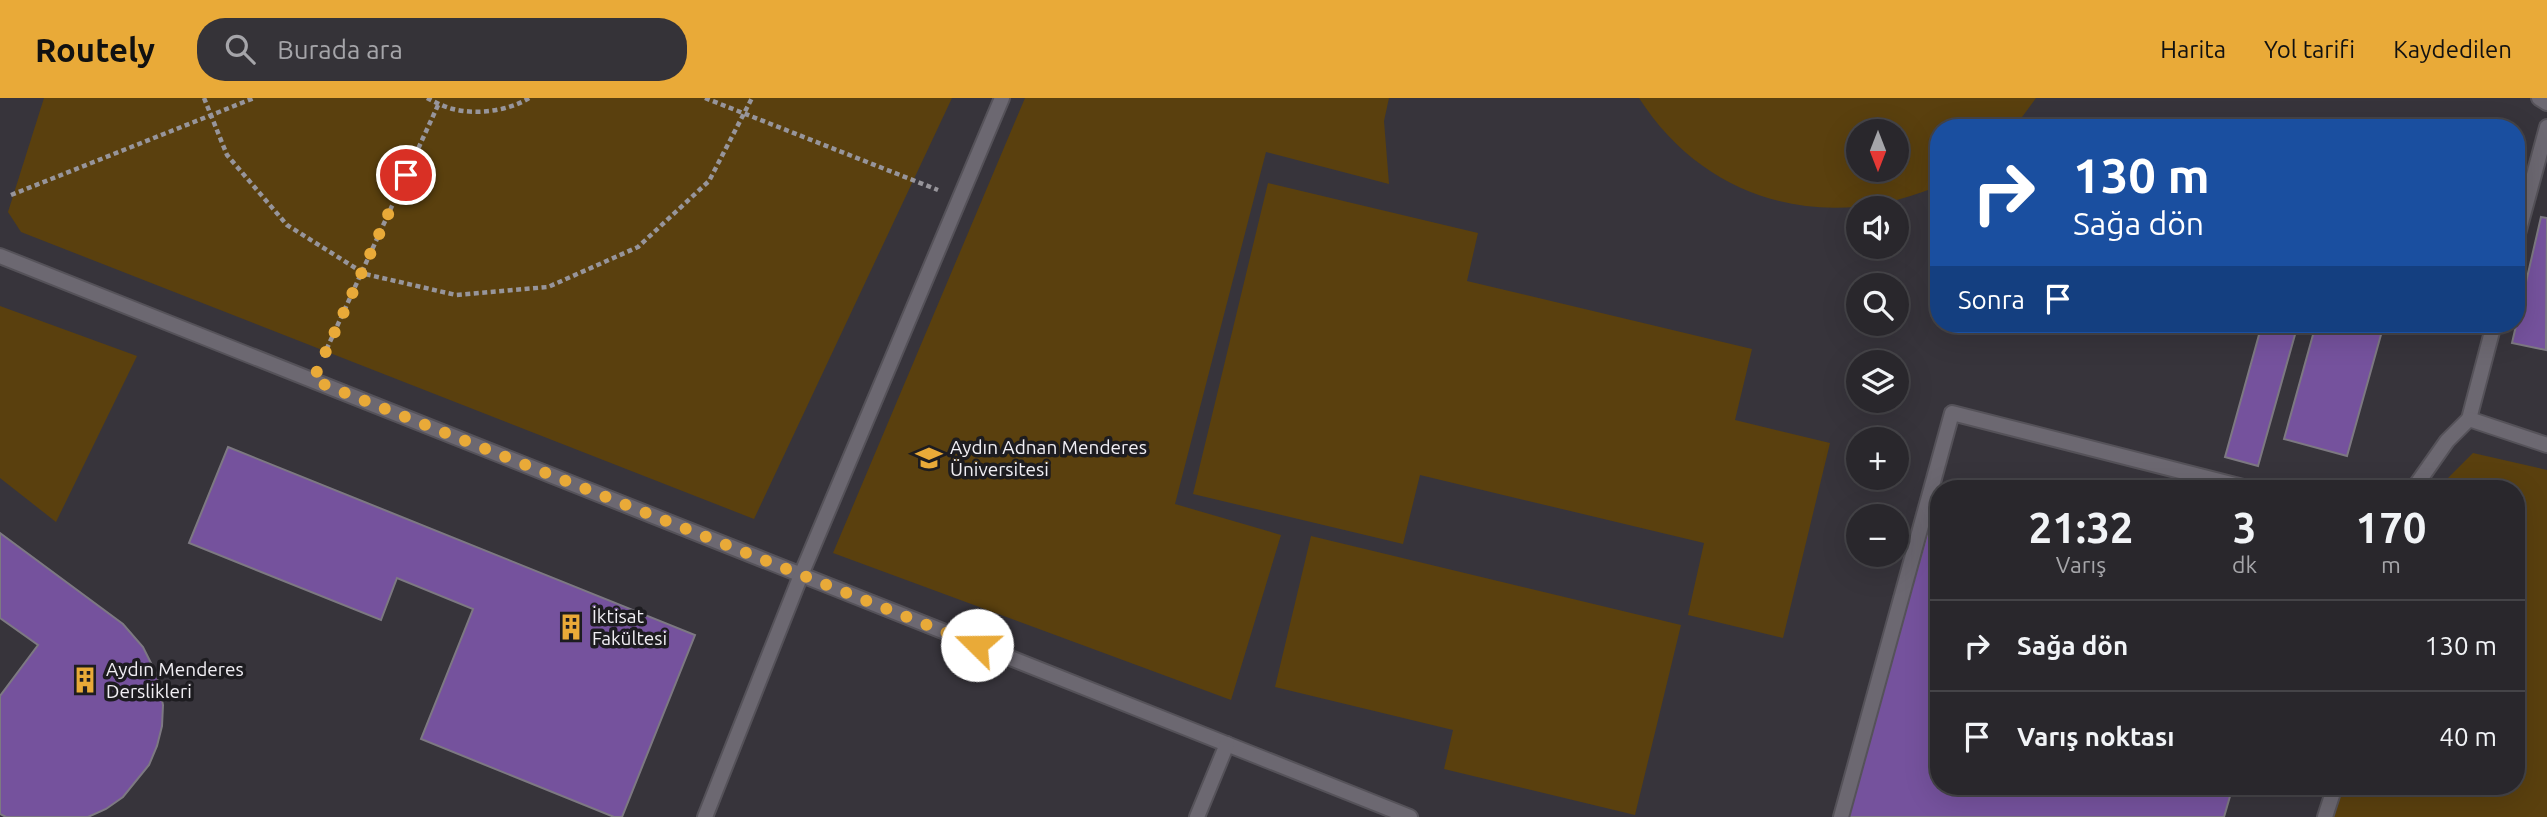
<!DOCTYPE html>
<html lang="tr">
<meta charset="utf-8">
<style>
body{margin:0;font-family:Ubuntu,sans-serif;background:#353338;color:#f1f3f6;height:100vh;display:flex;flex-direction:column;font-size:26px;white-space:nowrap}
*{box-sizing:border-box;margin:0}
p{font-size:23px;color:#a5a5a9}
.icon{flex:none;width:38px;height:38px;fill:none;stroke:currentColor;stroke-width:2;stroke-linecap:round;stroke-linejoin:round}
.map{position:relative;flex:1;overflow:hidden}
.side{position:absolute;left:1930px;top:382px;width:595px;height:315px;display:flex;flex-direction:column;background:#29272c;border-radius:28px;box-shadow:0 7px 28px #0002,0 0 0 2px #454448}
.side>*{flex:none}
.top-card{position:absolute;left:1930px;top:21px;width:595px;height:214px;border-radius:28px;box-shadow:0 7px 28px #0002,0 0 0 2px #454448;background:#1a4fa0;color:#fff;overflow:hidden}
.needle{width:46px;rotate:180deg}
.controls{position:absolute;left:1846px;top:21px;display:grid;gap:14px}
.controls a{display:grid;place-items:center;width:63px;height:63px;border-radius:50%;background:#29272c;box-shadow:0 7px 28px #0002,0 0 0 2px #454448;font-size:35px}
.pin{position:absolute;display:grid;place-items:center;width:60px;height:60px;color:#fff;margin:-30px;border:4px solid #fff;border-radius:50%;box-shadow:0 2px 7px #0007}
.me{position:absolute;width:77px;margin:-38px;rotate:292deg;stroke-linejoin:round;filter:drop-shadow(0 0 5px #0008)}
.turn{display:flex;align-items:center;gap:24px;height:147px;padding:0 28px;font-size:32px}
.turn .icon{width:91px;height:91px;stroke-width:2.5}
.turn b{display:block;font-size:49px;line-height:60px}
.then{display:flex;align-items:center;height:66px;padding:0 28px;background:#0003;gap:14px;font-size:26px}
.eta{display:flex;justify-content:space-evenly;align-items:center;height:119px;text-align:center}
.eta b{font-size:42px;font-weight:700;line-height:49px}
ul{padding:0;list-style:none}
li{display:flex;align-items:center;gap:21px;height:91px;padding:0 28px;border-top:2px solid #454448}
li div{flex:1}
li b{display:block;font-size:26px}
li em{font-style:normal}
header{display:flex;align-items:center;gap:42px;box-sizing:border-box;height:98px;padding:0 35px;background:#e9aa38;color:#111}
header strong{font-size:33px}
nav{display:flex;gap:38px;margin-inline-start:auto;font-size:24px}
.search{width:490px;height:63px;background:#353338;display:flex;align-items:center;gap:18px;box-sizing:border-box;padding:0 24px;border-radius:28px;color:#a5a5a9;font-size:26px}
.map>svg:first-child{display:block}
.green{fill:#5a400e;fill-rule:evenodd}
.building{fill:#75529d;stroke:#7d7982;stroke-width:2}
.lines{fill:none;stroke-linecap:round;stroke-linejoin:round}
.service-casing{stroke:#555259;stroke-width:18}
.path{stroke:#97959b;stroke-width:4.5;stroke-dasharray:5 3.5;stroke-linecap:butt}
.service{stroke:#6c6871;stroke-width:14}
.route{stroke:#e9aa38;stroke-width:12;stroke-dasharray:0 21.6}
.labels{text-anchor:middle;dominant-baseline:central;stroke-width:7;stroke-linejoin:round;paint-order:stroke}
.poi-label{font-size:19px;fill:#f1eff4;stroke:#1d1c20;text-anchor:start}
</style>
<header>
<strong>Routely</strong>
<div class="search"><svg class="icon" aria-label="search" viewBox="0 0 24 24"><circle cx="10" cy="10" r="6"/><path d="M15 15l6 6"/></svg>Burada ara</div>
<nav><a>Harita</a><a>Yol tarifi</a><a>Kaydedilen</a></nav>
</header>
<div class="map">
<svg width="2547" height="719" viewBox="0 0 2547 719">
<rect width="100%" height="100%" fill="#37343b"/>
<g class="green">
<polygon points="44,0 952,0 754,421 21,134 8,114"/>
<polygon points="1025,0 1389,0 1384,23 1389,86 1266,54 1175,406 1281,437 1231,602 833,455"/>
<path d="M1639 0H2036L2014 30H1939V88L1936 89C1823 135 1706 104 1639 0ZM1858 33H1897V72H1858Z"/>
<polygon points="1268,85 1478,135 1467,183 1752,251 1735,322 1830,345 1783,540 1688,517 1704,445 1420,377 1403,446 1193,396"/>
<polygon points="0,208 137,258 56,424 0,380"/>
<polygon points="2473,355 2547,372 2547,719 2332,719 2341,688 2516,688 2516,390 2438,390"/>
<polygon points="1311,438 1681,527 1635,717 1444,671 1453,632 1275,589"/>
</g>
<g class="building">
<polygon points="2541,119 2547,120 2546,252 2512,245"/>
<polygon points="2262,226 2298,226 2258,368 2225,359"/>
<polygon points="2316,226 2384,226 2347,358 2284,341"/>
<polygon points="228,349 695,537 622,719 614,719 421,641 473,511 397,480 381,522 189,445"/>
<polygon points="0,435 123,526 143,549 157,577 163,607 162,628 157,648 149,667 123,699 106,711 88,719 6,719 0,716 0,598 38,547 0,520"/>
<polygon points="1927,437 1939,441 1939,688 2233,688 2224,719 1845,719"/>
</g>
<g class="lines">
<g class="service-casing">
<g id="service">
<polyline points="2539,0 2547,5"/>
<polyline points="2516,143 2547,29"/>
<polyline points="0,158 1410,719"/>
<polyline points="2469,321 2494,226"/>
<polyline points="2414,390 2447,343 2469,321 2547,347"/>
<polyline points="705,719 801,477 1002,0"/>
<polyline points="1197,719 1227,646"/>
<polyline points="1841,719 1952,315 2247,390"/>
<polyline points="2325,719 2335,688"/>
</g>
</g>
<g class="path">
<polyline points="204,0 227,57 287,127 365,176 456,197 548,189 638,149 709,83 752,0"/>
<path d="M427 0C435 4 444 9 453 11 476 17 509 13 529 0"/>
<polyline points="705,0 938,92"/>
<polyline points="11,97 254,0"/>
<polyline points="323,259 439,5"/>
</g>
<use href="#service" class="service"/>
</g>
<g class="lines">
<polyline class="route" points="406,77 313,282 977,547"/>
</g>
<defs>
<g id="university-bare" transform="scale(2.1)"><path d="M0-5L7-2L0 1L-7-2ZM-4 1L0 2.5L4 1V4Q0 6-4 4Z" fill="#e9aa38" stroke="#1d1c20" stroke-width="2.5" paint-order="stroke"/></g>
<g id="building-bare" transform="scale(2.1)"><path d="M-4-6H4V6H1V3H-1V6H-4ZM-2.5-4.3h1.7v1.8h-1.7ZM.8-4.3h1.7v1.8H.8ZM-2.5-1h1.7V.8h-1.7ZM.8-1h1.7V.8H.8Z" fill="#e9aa38" stroke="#1d1c20" stroke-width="2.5" paint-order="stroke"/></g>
</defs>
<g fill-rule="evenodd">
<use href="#university-bare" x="929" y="360"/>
<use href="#building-bare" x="571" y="529"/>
<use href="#building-bare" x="85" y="582"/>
</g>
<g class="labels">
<g class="poi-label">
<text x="950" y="349">Aydın Adnan Menderes<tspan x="950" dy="22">Üniversitesi</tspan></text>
<text x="592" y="518">İktisat<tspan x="592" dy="22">Fakültesi</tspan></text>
<text x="106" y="571">Aydın Menderes<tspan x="106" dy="22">Derslikleri</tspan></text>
</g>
</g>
</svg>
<div class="controls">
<a><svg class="needle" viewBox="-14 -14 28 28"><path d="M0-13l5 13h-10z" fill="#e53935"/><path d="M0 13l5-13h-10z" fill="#a5a5a9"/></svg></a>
<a><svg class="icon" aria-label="sound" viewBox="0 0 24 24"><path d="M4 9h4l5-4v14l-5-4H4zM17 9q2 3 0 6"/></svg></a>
<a><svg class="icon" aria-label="search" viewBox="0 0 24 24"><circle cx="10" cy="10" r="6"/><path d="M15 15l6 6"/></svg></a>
<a><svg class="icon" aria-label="layers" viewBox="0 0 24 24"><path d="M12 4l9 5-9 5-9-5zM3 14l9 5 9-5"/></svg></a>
<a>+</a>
<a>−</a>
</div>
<div class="pin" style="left:406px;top:77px;background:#d93025"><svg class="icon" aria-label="arrive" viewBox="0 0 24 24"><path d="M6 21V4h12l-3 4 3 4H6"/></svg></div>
<svg class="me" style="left:977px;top:547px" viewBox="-20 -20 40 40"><circle r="19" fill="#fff"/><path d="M0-13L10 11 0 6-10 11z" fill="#e9aa38"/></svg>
<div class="top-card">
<div class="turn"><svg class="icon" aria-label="right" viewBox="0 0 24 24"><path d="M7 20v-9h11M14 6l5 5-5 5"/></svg><div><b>130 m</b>Sağa dön</div></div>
<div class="then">Sonra<svg class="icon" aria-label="arrive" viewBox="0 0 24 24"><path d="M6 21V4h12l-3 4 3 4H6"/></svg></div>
</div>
<section class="side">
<div class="eta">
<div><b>21:32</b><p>Varış</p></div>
<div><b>3</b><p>dk</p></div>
<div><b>170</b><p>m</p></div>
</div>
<ul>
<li><svg class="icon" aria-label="right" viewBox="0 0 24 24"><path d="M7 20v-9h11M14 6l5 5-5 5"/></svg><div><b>Sağa dön</b></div><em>130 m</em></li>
<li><svg class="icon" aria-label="arrive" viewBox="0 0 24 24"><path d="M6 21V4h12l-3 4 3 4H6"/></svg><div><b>Varış noktası</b></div><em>40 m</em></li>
</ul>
</section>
</div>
